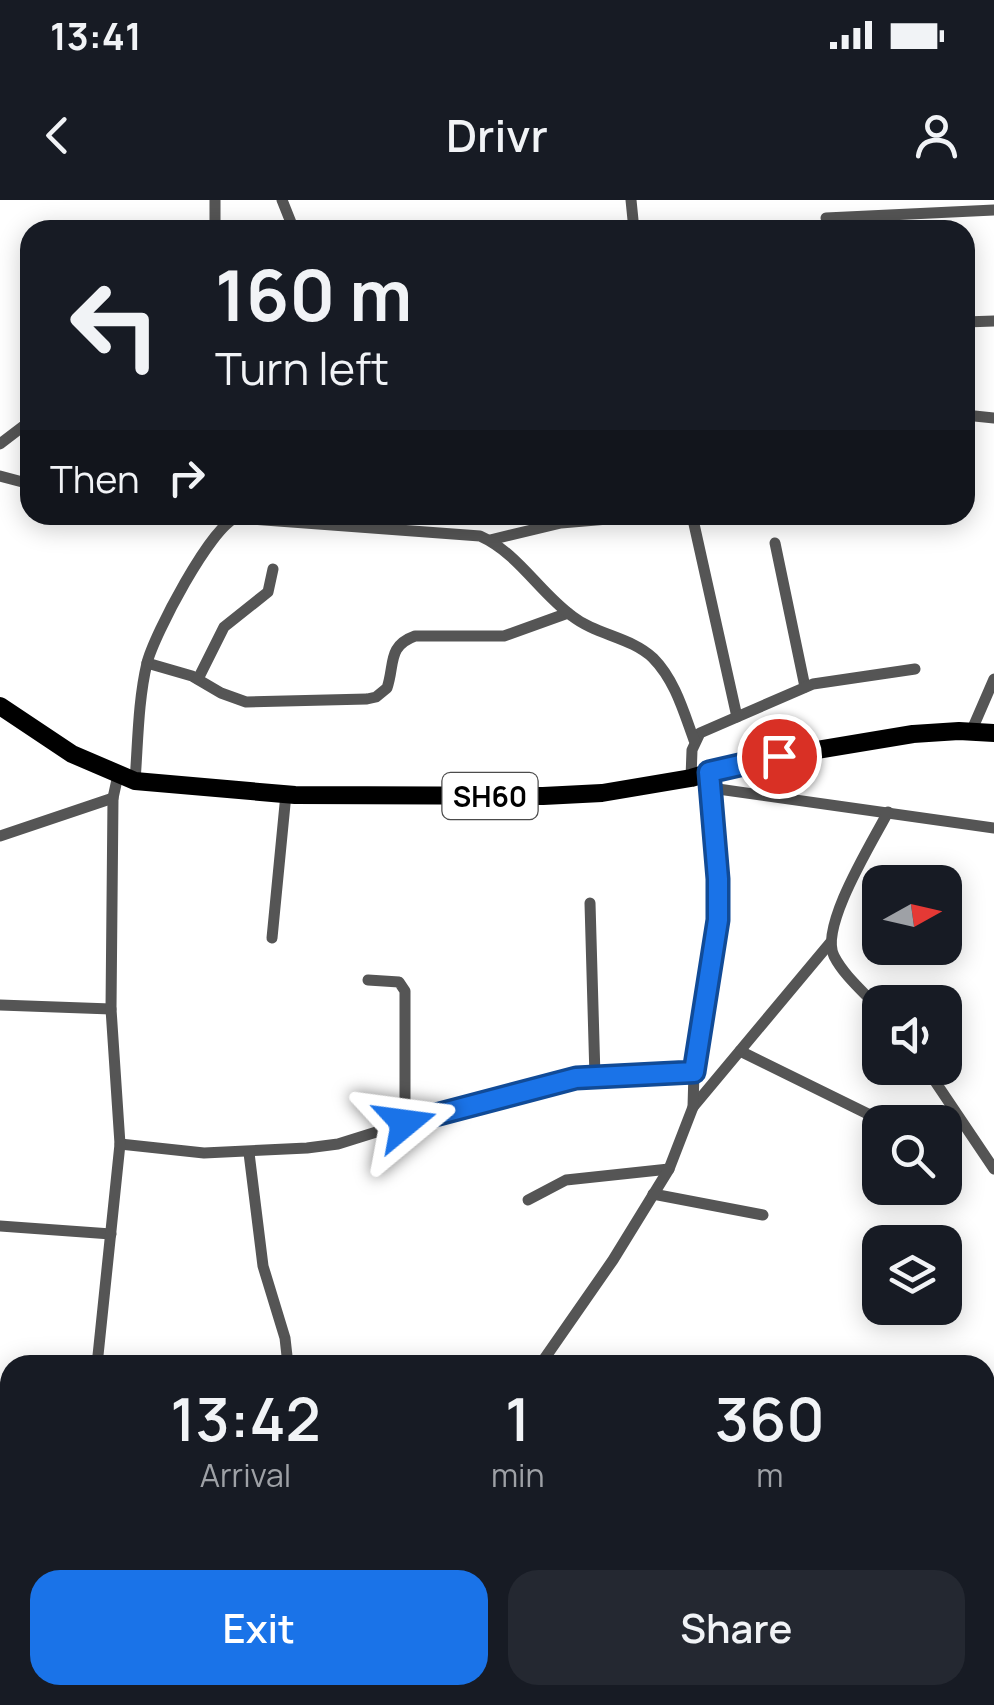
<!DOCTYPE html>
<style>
body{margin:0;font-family:Manrope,sans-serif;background:#242831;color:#f1f3f6;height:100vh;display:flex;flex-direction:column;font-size:38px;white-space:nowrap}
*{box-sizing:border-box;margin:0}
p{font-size:32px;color:#9ea1a6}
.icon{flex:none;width:55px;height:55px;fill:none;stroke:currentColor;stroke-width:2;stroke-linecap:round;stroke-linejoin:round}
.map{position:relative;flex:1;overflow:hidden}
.details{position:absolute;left:0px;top:1155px;width:995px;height:350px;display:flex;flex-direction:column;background:#171b24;border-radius:30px 30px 0 0;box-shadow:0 5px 25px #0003}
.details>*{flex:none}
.hud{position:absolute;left:20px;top:20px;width:955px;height:305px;border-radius:30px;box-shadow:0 5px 25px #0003;background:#171b24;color:#f1f3f6;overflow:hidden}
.needle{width:65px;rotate:82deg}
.controls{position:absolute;left:862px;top:665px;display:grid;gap:20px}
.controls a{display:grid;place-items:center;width:100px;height:100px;border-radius:20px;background:#171b24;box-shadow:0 5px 25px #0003;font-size:50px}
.pin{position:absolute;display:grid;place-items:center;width:85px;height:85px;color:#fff;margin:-42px;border:5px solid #fff;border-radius:50%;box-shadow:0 2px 10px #0007}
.me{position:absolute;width:110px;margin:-55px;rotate:74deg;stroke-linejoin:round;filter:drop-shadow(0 0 8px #0008)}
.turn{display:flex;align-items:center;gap:35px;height:210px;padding:0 30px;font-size:45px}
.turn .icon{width:130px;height:130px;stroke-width:2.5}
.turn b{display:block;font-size:70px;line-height:85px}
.then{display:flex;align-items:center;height:95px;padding:0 30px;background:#0003;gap:20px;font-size:38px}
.eta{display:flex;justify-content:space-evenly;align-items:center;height:170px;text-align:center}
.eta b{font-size:60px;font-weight:600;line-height:70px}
.button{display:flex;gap:20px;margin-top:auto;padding:20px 30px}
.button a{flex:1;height:115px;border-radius:30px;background:#1a73e8;color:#fff;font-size:40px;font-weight:600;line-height:115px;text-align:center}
.button a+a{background:#242831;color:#f1f3f6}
.status{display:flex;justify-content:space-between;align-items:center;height:70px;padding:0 50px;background:#171b24;direction:ltr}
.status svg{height:28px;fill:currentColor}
header{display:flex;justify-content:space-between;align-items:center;height:130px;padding:0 30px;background:#171b24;font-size:45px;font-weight:600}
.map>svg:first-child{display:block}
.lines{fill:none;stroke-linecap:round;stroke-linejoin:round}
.street{stroke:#555;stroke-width:11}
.primary{stroke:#000;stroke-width:18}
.route-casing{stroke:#114b97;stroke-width:25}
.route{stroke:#1a73e8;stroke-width:18}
.labels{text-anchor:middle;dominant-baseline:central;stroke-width:9;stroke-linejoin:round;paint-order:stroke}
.shield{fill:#fff;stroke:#4c4c4c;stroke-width:2.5}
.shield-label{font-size:28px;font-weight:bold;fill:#000}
</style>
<div class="status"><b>13:41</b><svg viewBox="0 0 49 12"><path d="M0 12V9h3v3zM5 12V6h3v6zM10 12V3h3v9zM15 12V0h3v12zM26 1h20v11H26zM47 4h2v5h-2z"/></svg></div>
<header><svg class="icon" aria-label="back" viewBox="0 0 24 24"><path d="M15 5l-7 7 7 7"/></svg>Drivr<svg class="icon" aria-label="person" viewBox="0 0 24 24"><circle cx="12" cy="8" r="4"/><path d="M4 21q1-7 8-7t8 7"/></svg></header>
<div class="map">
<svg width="994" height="1505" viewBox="0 0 994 1505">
<rect width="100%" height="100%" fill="#fff"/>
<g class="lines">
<g class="street">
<polyline points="282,0 294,30"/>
<polyline points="631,0 634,30"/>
<polyline points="826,18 994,10"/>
<polyline points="215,30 215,0"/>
<polyline points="965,122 994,121"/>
<polyline points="965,215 994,218"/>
<polyline points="0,244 30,221"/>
<polyline points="0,276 30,284"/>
<polyline points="692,315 737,517"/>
<polyline points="490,340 561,323 655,315"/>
<polyline points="775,343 805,487"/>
<path d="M147 463 192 476 221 493 246 502 367 499 376 497 387 488C395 465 387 446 415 436H504L568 413"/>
<polyline points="198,479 224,427 268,392 273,369"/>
<polyline points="971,532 994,479"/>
<polyline points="691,578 692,550 700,533 813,484 915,469"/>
<path d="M135 581C138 542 138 501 147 463 154 435 211 326 236 318L480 336C518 353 539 392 572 416 596 435 631 437 653 458 675 480 684 513 694 540"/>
<polyline points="711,588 994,628"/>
<polyline points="0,636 113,598"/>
<polyline points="590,703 595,877"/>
<polyline points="272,738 286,594"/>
<polyline points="368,780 399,782 405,791 405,923"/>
<polyline points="0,805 111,809"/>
<path d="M880 810C866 794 844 776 834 756 819 727 873 641 888 612"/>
<polyline points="740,851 868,914"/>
<polyline points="926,868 994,969"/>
<polyline points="693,907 830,743"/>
<polyline points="120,944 204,953 307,948 338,944 437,913 575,878 694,872"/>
<polyline points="249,953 263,1066 285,1138 288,1165"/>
<polyline points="653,994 763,1015"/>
<polyline points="528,1000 566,980 669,969"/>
<polyline points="0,1026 111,1034"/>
<polyline points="97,1165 120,944 111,809 113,598 118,575"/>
<polyline points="540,1165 613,1060 669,969 693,907 694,872 718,721 718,679 709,573"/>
<polyline points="0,1187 10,1188"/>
<polyline points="985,1266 994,1266"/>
<polyline points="0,1294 10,1294"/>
<polyline points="268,1505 268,1495"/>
</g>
<polyline class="primary" points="0,506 72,554 135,581 295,595 543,596 602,593 691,578 745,562 913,534 959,531 994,533"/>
</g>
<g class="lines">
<g class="route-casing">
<polyline id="route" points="405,923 576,878 694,872 718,720 718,679 709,572 779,556"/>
</g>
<use href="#route" class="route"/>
</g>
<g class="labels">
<rect class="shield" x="442.5" y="573" width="95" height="46" rx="8"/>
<g class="shield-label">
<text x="490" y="596">SH60</text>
</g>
</g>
</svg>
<div class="controls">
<a><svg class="needle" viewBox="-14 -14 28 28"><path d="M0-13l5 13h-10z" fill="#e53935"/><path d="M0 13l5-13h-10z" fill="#9ea1a6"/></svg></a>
<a><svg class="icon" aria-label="sound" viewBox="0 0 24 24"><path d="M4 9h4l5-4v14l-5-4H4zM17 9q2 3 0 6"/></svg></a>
<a><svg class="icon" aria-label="search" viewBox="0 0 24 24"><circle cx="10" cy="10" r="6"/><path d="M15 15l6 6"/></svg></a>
<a><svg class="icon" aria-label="layers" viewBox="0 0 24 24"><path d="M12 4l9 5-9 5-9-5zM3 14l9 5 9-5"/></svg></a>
</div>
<div class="pin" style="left:779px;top:556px;background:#d93025"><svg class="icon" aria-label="arrive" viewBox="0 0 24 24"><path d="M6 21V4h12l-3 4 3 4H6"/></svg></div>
<svg class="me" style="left:405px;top:923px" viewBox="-20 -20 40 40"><path d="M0-17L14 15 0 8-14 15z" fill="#1a73e8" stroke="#fff" stroke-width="4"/></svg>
<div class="hud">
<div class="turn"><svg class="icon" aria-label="left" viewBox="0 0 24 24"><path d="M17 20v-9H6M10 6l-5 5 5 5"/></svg><div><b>160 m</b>Turn left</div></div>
<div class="then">Then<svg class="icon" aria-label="right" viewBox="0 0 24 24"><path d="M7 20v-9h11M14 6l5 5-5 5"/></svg></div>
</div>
<section class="details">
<div class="eta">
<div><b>13:42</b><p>Arrival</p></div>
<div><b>1</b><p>min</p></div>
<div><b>360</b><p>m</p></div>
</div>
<div class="button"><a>Exit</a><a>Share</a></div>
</section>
</div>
